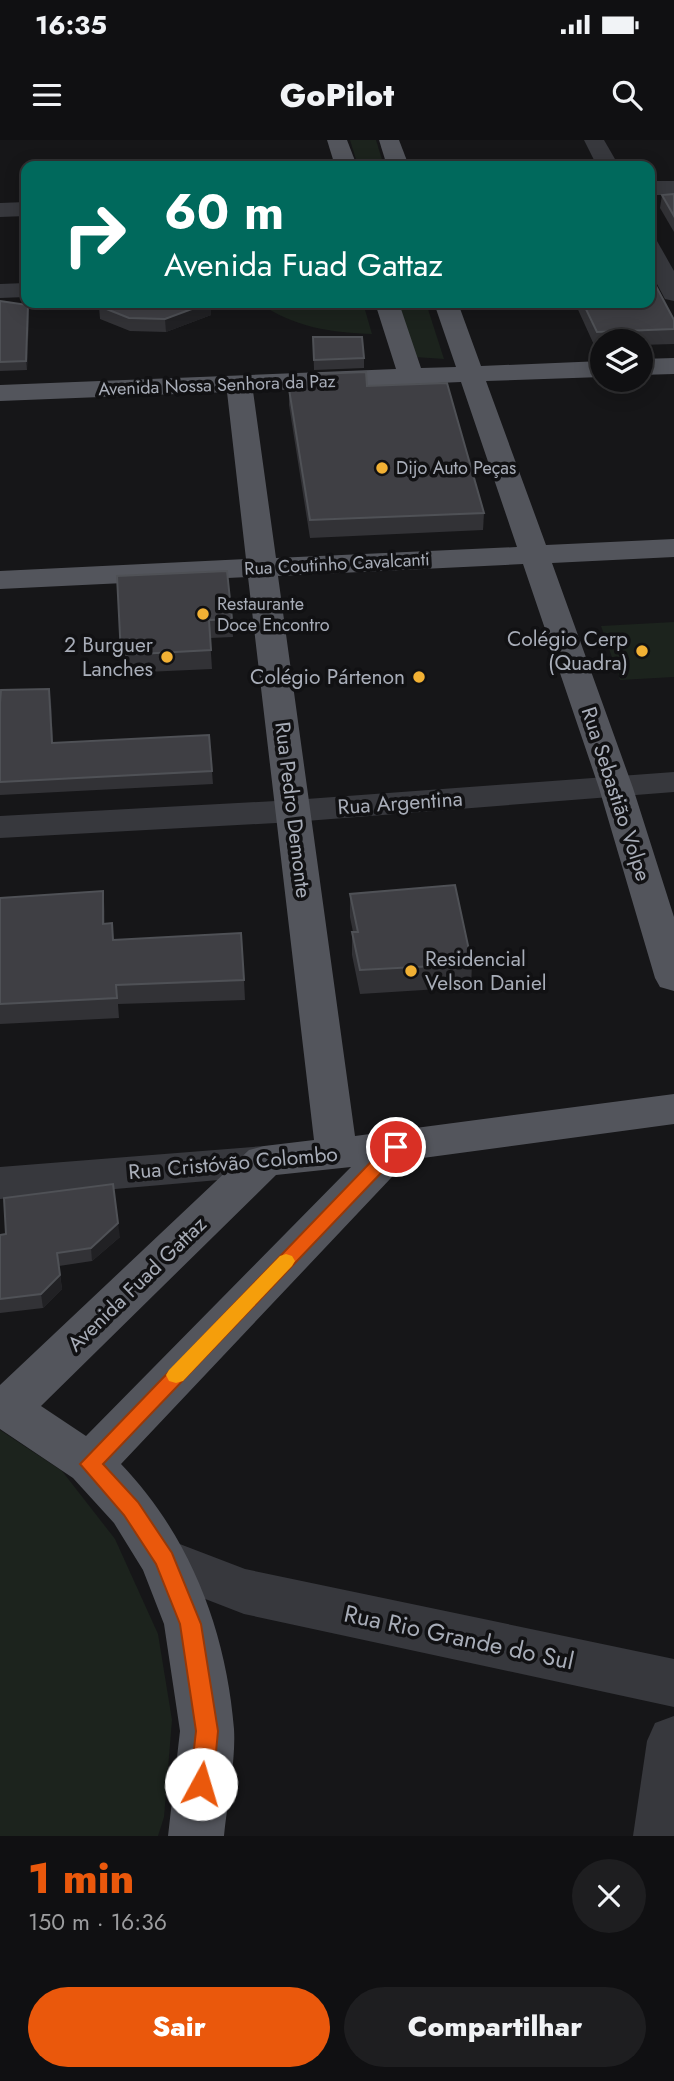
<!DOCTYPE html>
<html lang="pt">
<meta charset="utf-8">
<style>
body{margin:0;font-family:Jost,sans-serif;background:#1e1e20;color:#f1f3f6;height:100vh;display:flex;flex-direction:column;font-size:26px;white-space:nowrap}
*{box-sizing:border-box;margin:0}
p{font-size:23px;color:#9c9d9f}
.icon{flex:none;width:38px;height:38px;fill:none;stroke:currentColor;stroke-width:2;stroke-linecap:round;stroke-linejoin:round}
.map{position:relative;height:1696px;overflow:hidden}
.panel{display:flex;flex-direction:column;background:#101012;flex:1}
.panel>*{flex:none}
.guide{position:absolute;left:21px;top:21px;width:634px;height:147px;border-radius:14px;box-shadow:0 4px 18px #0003,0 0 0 2px #303032;background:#00695c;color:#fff;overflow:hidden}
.tools{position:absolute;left:590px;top:189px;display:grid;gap:14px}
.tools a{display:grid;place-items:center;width:63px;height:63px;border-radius:50%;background:#101012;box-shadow:0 4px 18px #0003,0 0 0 2px #303032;font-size:35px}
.pin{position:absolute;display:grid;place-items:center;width:60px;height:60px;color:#fff;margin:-30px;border:4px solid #fff;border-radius:50%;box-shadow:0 2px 7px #0007}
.me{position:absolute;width:77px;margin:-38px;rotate:6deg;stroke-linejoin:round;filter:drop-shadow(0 0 5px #0008)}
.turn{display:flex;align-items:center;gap:24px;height:147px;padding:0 28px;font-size:32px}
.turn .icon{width:91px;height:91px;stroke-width:2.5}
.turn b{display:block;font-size:49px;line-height:60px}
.round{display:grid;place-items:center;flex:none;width:74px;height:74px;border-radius:37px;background:#1e1e20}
.head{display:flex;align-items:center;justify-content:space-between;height:119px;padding:0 28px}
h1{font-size:42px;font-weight:800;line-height:52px;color:#ea580c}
.action{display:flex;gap:14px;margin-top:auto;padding:14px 28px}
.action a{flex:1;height:80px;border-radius:42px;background:#ea580c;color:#fff;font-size:28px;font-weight:800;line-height:80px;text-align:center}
.action a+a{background:#1e1e20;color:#f1f3f6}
.status{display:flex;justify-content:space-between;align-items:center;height:49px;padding:0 35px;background:#101012;direction:ltr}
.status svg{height:19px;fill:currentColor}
header{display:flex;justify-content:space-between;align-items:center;height:91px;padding:0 28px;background:#101012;font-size:32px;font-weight:800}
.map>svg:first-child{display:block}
.green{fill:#1c231d}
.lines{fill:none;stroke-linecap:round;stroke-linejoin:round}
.minor{fill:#37383d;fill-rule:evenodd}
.major{fill:#53555c;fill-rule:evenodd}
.wall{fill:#323236}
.shaded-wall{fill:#212124}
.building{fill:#3f3f44;stroke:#4f5156;stroke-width:2}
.route{fill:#ea580c;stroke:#983908;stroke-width:2}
.slow{fill:#f59e0b}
.poi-dot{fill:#f2b134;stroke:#111113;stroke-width:2.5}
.labels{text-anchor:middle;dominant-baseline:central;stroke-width:7;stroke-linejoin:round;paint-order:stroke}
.far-street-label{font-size:18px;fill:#a8adb8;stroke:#111113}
.far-poi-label{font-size:18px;fill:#a8adb8;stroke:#111113;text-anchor:start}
.poi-label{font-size:21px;fill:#a8adb8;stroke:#111113;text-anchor:end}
.street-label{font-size:21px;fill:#a8adb8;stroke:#111113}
.near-street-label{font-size:24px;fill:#a8adb8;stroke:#111113}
</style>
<div class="status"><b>16:35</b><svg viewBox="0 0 49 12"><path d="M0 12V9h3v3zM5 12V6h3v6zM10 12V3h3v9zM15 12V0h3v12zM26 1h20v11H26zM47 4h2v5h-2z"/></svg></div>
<header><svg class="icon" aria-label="menu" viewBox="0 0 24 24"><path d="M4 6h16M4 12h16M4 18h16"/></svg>GoPilot<svg class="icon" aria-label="search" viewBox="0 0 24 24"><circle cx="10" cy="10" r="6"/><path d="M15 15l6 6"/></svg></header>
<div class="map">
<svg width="674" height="1696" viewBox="0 0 674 1696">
<rect width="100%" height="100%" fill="#161618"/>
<g class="green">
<polygon points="350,0 376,0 384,26 358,26"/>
<path d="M260 163H363L372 194C333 193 292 187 260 163Z"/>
<polygon points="399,163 426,163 444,219 415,217"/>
<polygon points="674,482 674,537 620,540 601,486"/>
<polygon points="0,1290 62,1331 115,1399 158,1494 172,1580 164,1677 158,1696 0,1696"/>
</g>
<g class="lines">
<g class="minor">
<polygon points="584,0 604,0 619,26 597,26"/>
<rect x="649" y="41" width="25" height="14"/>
<polygon points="26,62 26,76 0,77 0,63"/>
<polygon points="649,99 657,101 674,131 674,161 665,159 649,129"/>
<polygon points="26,143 26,157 0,158 0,144"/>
<polygon points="674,632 674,652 293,682 0,698 0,676 293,660"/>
<polygon points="264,1006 279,1010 285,1021 279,1032 264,1036 0,1059 0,1027"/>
<polygon points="164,1398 245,1429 674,1519 674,1567 244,1474 146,1436 139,1420 146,1404"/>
<polygon points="674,1576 674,1696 633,1696 647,1601 655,1583"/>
</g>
<g class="major">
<polygon points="327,0 347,0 357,26 335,26"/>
<polygon points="379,0 399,0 409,26 387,26"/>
<path d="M375 163H399L421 228 456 227 434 163H458L481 226 602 221V237L486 241 546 405 674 399V417L552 423 633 648 674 777V851L660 847 655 838 599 648 523 424 278 436 355 996 674 954V984L408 1020 121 1324C190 1396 226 1490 234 1589 236 1620 227 1664 224 1696H168L180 1591 164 1484 143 1430 114 1383 73 1338 0 1289V1245L249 1010 264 1006 314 1000 248 437 0 449V431L246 419 227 252 0 261V245L396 229ZM461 242 517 407 276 418 253 251ZM351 1027 86 1296 41 1266 276 1035Z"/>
<polygon points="674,218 674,234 640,235 640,219"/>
</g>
</g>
<g class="wall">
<polygon points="674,54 674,92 660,68 662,55"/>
<polygon points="0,161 29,174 27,230 0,231"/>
<polygon points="575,163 649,163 674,180 674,204 640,205 640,201 602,201 602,207 595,207"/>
<polygon points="99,166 211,175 166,192 130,191 100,179"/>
<polygon points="313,197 364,218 364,228 314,230"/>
<polygon points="367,246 484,373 483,390 310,398 289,265 289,249"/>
<polygon points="117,436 232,479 233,497 210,498 212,529 123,533"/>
<polygon points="51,561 53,603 209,595 213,644 0,655 0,563"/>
<polygon points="103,751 105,784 114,800 244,840 245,860 118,864 119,878 0,884 0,758"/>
<polygon points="350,754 472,824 471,847 360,854 352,815 352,792 353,792 350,777"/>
<polygon points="0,1095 120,1097 92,1121 59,1126 62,1149 43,1168 0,1173"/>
</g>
<g class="shaded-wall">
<polygon points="208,163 211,163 211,175 166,192 165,179"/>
<polygon points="28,165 29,174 27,230 26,221"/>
<polygon points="49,549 51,561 53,616 52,603"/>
<polygon points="103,751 105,771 104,803 103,784"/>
<polygon points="118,1083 120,1097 92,1121 91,1108"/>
<polygon points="60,1135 62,1149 43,1168 41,1154"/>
</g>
<g class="building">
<polygon points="674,54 674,76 662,55"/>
<polygon points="649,133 674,180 674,189 597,192 583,163 649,163"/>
<polygon points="0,161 28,165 26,221 0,222"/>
<polygon points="104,163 208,163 165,179 129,178 99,166"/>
<polygon points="313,197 362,197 364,218 314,220"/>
<polygon points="366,232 367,246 447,243 484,373 310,380 289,249 315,248 315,234"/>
<polygon points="227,431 232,479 209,480 211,510 121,515 117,436"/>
<polygon points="49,549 52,603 209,595 212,631 0,642 0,563 1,550"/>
<polygon points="455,745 472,824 360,830 352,792 358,792 350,754"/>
<polygon points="103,751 103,784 112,783 113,800 241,793 244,840 116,845 117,858 0,864 0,758"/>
<polygon points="113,1044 118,1083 91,1108 57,1113 60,1135 41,1154 0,1159 0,1095 6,1094 4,1058"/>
</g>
<polygon class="route" points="396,1000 402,1002 405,1007 402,1011 103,1324 138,1362 172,1413 201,1484 218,1591 213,1644 209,1651 201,1654 193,1651 190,1644 196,1591 180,1484 156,1424 124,1375 80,1324 390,1002"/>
<polygon class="slow" points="286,1114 292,1116 295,1121 292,1126 183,1241 176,1243 169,1241 166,1235 169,1230 280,1116"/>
<g class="poi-dot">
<circle cx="382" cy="328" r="7"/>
<circle cx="203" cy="474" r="7"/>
<circle cx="642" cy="511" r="7"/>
<circle cx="167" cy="517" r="7"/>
<circle cx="419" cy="537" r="7"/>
<circle cx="411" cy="831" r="7"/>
</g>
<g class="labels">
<g class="far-street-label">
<text transform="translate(217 245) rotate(-2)">Avenida Nossa Senhora da Paz</text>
<text transform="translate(337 424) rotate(-3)">Rua Coutinho Cavalcanti</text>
</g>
<g class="far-poi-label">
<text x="396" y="328">Dijo Auto Peças</text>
<text x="217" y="464">Restaurante<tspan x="217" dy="21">Doce Encontro</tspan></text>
</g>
<g class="poi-label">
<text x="628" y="499">Colégio Cerp<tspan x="628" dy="24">(Quadra)</tspan></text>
<text x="153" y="505">2 Burguer<tspan x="153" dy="24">Lanches</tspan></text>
<text x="405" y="537">Colégio Pártenon</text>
<text x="425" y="819" text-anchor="start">Residencial<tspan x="425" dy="24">Velson Daniel</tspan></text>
</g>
<g class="street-label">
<text transform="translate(616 654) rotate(72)">Rua Sebastião Volpe</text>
<text transform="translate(400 663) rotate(-4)">Rua Argentina</text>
<text transform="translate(293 670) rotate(83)">Rua Pedro Demonte</text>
<text transform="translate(233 1023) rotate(-5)">Rua Cristóvão Colombo</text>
<text transform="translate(137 1144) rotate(-44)">Avenida Fuad Gattaz</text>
</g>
<g class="near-street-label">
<text transform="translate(459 1497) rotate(12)">Rua Rio Grande do Sul</text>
</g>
</g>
</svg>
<div class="tools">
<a><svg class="icon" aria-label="layers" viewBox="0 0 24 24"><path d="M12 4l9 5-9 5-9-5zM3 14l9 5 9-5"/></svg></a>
</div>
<div class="pin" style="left:396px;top:1007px;background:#d93025"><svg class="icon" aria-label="arrive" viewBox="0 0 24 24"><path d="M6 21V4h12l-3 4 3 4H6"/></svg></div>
<svg class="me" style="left:201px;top:1644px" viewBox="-20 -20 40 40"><circle r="19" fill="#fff"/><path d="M0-13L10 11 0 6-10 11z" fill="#ea580c"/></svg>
<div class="guide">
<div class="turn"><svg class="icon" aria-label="right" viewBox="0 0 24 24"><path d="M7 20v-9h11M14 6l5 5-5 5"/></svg><div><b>60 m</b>Avenida Fuad Gattaz</div></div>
</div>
</div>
<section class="panel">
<div class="head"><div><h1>1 min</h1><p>150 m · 16:36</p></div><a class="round"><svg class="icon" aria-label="close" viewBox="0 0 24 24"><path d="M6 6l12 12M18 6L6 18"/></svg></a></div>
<div class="action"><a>Sair</a><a>Compartilhar</a></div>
</section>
